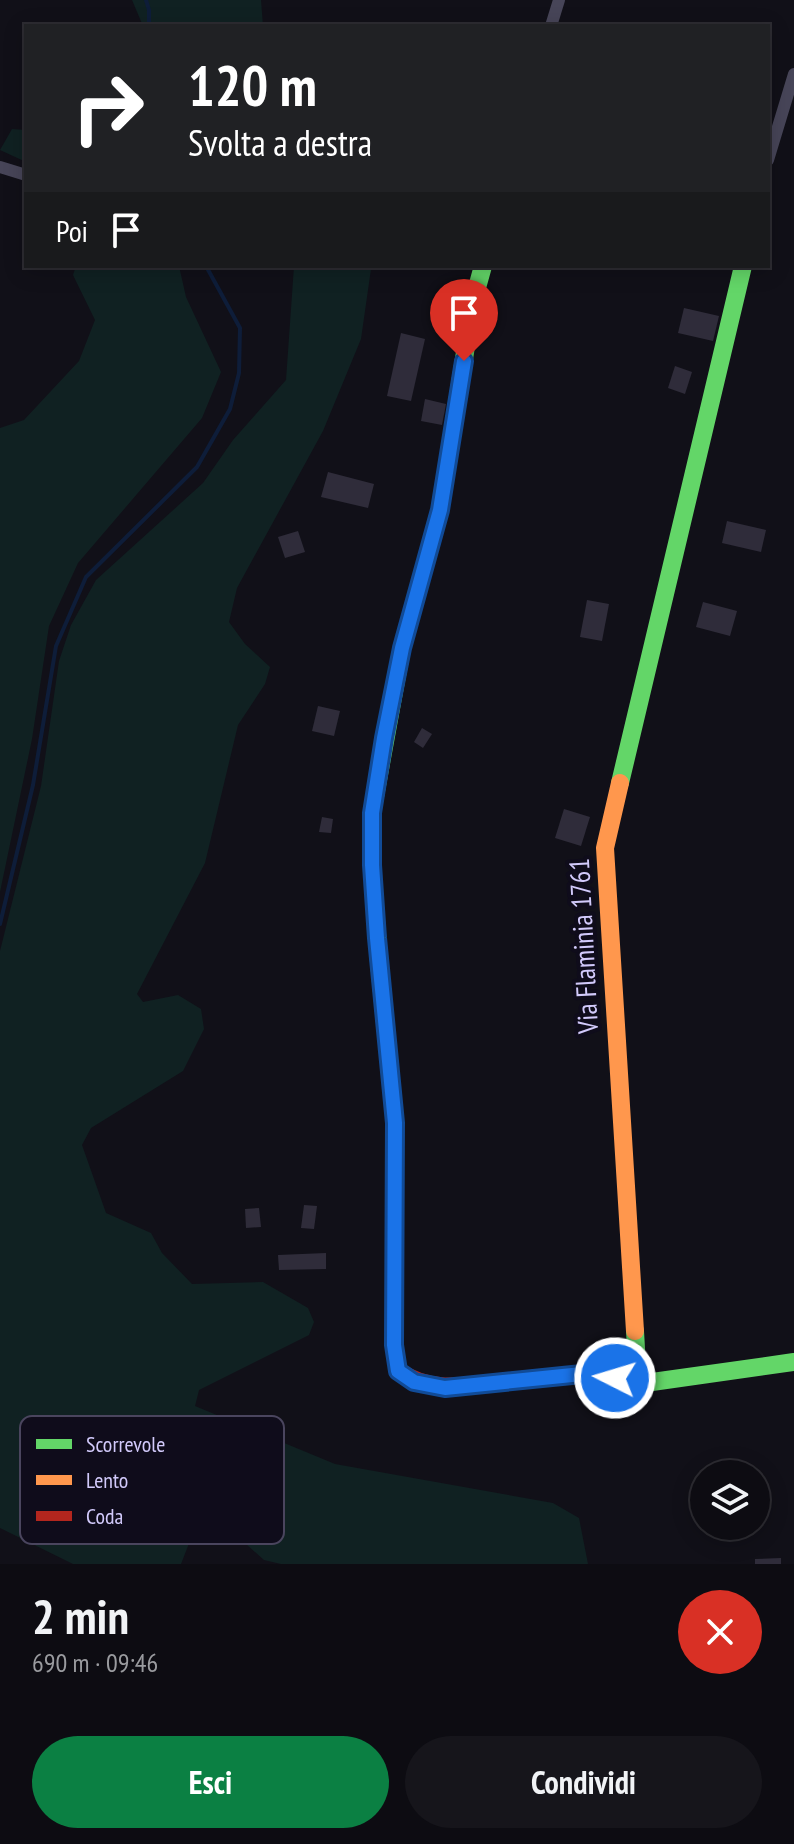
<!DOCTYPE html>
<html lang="it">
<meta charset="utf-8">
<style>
body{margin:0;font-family:"PT Sans Narrow",sans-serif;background:#16151b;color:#f1f3f6;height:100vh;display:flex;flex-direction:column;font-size:30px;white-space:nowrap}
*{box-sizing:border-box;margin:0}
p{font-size:26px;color:#9a9b9f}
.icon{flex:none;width:44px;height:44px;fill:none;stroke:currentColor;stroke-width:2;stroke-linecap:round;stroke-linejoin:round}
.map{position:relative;height:1564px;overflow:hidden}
.drawer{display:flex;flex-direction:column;background:#0d0c12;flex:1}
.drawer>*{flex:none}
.banner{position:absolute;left:24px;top:24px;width:746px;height:244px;border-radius:0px;box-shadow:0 4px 20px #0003,0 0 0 2px #2d2c32;background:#202124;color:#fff;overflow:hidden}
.tools{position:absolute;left:690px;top:1460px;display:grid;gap:16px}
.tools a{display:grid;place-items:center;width:80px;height:80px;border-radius:50%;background:#0d0c12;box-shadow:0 4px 20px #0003,0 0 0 2px #2d2c32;font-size:40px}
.pin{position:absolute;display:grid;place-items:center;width:68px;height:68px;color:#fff;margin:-82px -34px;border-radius:50% 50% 50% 0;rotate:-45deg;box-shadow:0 0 8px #0007}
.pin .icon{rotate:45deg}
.me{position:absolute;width:88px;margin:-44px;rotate:275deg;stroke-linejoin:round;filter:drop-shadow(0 0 6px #0008)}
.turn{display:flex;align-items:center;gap:28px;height:168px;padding:0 32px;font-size:36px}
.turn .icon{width:104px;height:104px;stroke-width:2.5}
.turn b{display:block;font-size:56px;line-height:68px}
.then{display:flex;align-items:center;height:76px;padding:0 32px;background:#0003;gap:16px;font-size:30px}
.round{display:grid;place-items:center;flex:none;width:84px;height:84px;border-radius:42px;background:#16151b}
.headline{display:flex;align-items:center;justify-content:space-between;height:136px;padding:0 32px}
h1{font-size:48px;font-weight:700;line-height:60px}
.primary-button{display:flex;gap:16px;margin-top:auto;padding:16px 32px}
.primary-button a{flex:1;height:92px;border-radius:48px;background:#0b8043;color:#fff;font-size:32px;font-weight:700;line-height:92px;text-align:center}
.primary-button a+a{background:#16151b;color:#f1f3f6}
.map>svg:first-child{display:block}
.green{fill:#102122}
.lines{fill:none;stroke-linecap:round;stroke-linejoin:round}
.stream{stroke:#0e1d39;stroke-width:4}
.building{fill:#2f2c3a}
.street{stroke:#474558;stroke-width:12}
.fast{stroke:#63d668;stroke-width:18}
.slow{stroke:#ff974d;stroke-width:18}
.jam{stroke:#b3261e;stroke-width:18}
.route-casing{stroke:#114b97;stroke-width:20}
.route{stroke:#1a73e8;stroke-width:14}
.labels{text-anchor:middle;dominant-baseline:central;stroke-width:8;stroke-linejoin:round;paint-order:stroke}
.street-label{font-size:28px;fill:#d2cafb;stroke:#0f0c1b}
.key{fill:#0f0c1b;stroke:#4a455e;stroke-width:2}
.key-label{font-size:22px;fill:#d2cafb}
</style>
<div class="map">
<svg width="794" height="1564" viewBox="0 0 794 1564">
<rect width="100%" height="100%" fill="#111018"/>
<g class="green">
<polygon points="132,0 261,0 263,26 143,26"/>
<polygon points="12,129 26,130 26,162 0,150"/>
<polygon points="76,266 179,266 186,297 221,372 202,418 78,563 49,626 32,739 0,892 0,428 24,420 79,361 95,320 73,275"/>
<polygon points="294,266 371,266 371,269 361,339 323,431 237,588 229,622 245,644 270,667 265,684 238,725 205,863 137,994 143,1002 178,995 201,1009 204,1029 183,1071 91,1128 82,1145 106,1213 151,1233 162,1253 192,1284 263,1282 308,1308 314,1322 309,1335 199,1390 195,1406 335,1464 553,1503 579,1518 588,1564 281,1564 264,1560 237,1536 195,1528 181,1564 73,1564 0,1528 0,951 41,786 59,661 71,625 96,580 203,483 233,440 286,380"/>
</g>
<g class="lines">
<g class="stream">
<polyline points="146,0 149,10 149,26"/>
<polyline points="0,924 33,785 56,646 86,577 197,467 230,409 239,373 240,328 206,266"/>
</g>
</g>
<g class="building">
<polygon points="684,308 719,316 713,341 678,333"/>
<polygon points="401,333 425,339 411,401 387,396"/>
<polygon points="675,366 692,372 685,394 668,388"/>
<polygon points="425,399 446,404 442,425 421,421"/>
<polygon points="328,472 374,484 368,508 321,497"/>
<polygon points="727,521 766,530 761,552 722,543"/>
<polygon points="298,531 305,552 285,558 278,537"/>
<polygon points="587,600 609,604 602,641 580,637"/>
<polygon points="703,602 737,611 730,636 696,627"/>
<polygon points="318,706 340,711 334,736 312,731"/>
<polygon points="422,728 432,734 423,748 414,742"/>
<polygon points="564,809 590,817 581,846 555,838"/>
<polygon points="322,817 333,819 331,833 319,832"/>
<polygon points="304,1205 317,1206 314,1229 301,1228"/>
<polygon points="259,1208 261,1227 246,1228 245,1209"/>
<polygon points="326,1253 326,1269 279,1270 278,1255"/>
<polygon points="781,1558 781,1564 755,1564 755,1559"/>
</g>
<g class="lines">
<g class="street">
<polyline points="551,26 559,0"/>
<polyline points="768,160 794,74"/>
<polyline points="0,167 26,175"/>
</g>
<g class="fast">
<polyline points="620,783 743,266"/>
<polyline points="395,1230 395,1123 379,962 372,865 372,813 402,648 440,510 473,302 483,266"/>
<polyline points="635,1331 638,1384 794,1362"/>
</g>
<g class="slow">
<polyline points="620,783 605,848 635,1331"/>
<polyline points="502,1382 592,1373 638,1384"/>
</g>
<path class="jam" d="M395 1230 394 1345 398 1371C432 1394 463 1386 502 1382"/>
</g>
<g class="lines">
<g class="route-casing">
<polyline id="route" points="464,361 440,510 402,648 384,738 372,813 372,865 377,938 395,1123 394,1345 398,1371 414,1382 445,1388 592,1373 615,1378"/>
</g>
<use href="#route" class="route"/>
</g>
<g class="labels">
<g class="street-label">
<text transform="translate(583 946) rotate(-93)">Via Flaminia 1761</text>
</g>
</g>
<rect x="20" y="1416" width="264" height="128" rx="12" class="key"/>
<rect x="36" y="1439" width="36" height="10" fill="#63d668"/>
<rect x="36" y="1475" width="36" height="10" fill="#ff974d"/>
<rect x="36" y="1511" width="36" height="10" fill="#b3261e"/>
<g class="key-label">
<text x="86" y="1452">Scorrevole</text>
<text x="86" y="1488">Lento</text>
<text x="86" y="1524">Coda</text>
</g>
</svg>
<div class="tools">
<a><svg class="icon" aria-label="layers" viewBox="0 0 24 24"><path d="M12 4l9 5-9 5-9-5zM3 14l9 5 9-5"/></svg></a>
</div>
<div class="pin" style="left:464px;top:361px;background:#d93025"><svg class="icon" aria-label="arrive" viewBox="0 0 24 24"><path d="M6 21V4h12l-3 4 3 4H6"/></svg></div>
<svg class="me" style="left:615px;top:1378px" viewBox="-20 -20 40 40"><circle r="17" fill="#1a73e8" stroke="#fff" stroke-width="3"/><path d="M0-11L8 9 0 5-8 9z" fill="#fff"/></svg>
<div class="banner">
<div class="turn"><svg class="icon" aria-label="right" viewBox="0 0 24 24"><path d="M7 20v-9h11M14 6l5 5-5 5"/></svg><div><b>120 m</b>Svolta a destra</div></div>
<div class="then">Poi<svg class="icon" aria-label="arrive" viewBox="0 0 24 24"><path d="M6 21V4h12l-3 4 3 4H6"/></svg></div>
</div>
</div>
<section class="drawer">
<div class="headline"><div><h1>2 min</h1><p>690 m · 09:46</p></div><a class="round" style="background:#d93025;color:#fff"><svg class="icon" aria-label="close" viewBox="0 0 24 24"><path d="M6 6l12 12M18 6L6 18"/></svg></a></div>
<div class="primary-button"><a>Esci</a><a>Condividi</a></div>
</section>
